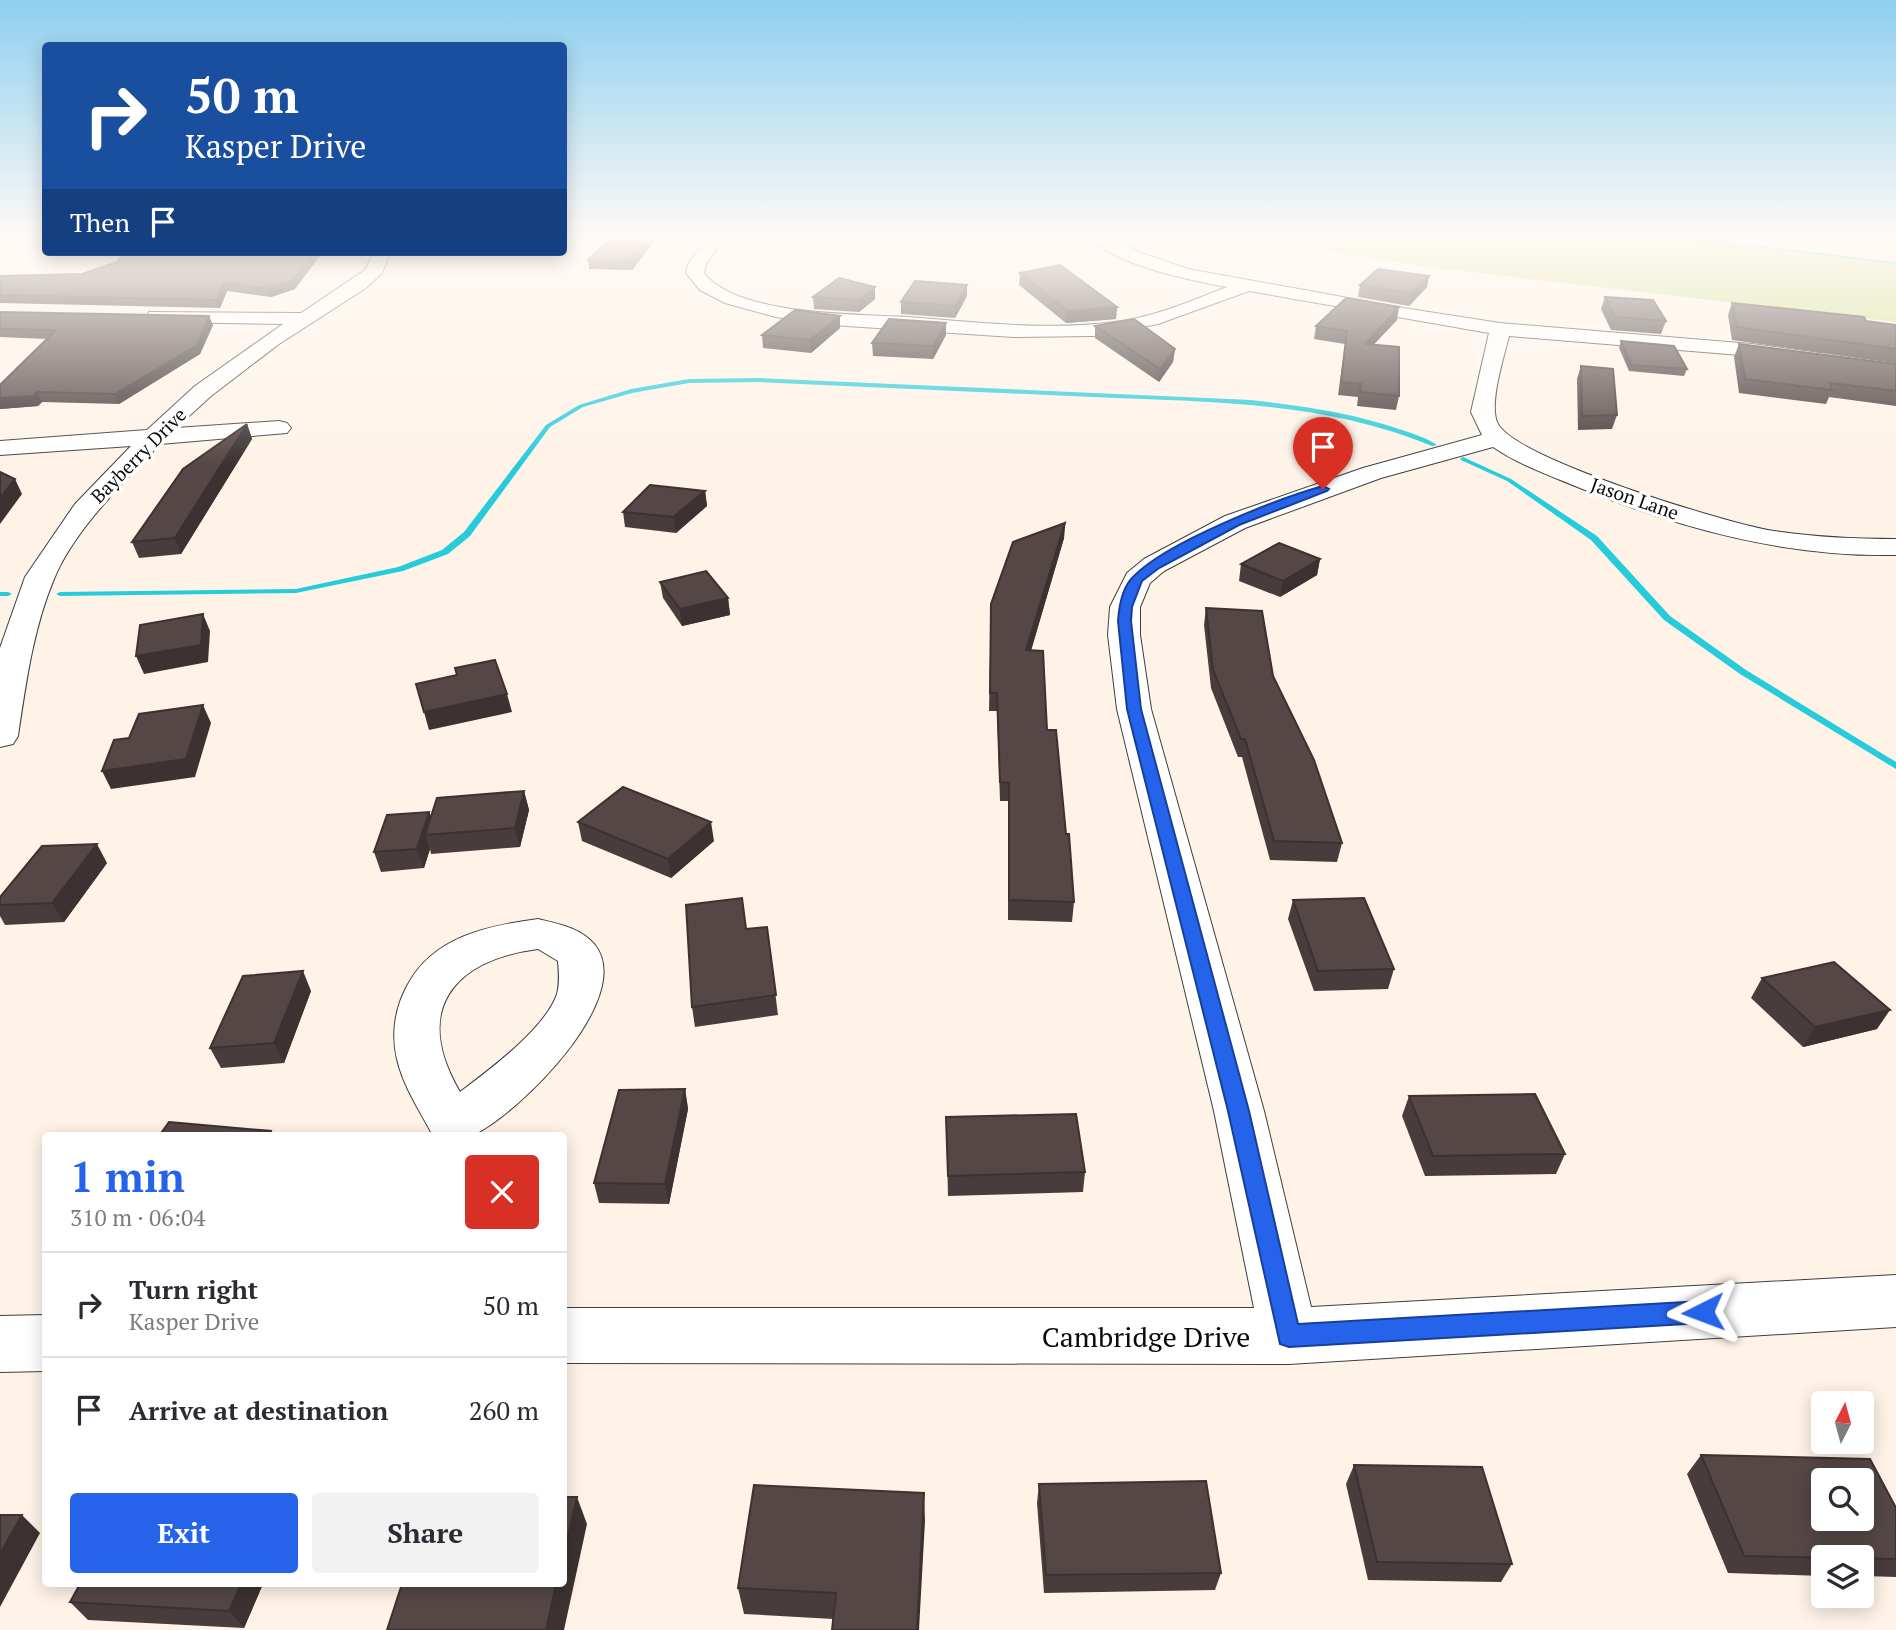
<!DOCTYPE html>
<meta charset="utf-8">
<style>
body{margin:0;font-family:"PT Serif",serif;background:#f2f2f3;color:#2b2b33;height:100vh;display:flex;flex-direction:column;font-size:26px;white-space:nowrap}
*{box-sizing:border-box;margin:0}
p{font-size:23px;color:#7c7c81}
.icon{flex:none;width:38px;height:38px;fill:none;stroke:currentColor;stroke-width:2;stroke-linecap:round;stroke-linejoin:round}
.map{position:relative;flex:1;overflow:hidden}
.sheet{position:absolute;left:42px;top:1132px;width:525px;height:455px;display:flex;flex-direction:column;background:#fff;border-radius:7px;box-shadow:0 4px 18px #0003}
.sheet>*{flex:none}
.banner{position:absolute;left:42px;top:42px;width:525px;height:214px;border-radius:7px;box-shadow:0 4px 18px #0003;background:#1a4fa0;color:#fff;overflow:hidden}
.needle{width:46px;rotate:6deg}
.controls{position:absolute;left:1811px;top:1391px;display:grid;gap:14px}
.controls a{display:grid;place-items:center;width:63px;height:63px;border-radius:7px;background:#fff;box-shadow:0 4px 18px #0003;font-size:35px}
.pin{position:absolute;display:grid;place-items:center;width:60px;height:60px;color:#fff;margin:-72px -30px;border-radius:50% 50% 50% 0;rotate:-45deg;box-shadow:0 0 7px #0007}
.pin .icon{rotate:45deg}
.me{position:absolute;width:77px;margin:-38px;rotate:267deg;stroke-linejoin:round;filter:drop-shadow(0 0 5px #0008)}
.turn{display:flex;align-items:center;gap:24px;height:147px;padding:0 28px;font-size:32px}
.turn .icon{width:91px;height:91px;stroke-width:2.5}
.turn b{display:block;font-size:49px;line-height:60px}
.then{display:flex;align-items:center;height:66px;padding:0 28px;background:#0003;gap:14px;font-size:26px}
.round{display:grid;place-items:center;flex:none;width:74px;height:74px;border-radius:7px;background:#f2f2f3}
.overview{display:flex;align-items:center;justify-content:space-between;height:119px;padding:0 28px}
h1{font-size:42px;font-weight:700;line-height:52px;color:#2563eb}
.primary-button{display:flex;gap:14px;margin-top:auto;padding:14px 28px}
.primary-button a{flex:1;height:80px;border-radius:7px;background:#2563eb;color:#fff;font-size:28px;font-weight:700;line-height:80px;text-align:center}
.primary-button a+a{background:#f2f2f3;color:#2b2b33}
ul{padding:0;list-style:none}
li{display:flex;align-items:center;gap:21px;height:105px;padding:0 28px;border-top:2px solid #e1e1e2}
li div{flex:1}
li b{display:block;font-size:26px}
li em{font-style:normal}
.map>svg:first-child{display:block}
.forest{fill:#ccdf8c}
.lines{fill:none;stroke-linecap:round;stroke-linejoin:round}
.stream{fill:#26ccdb;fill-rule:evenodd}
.minor-casing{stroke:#3e3e3e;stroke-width:2}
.minor{fill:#fff;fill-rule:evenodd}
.wall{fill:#483d3c}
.shaded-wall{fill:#3b3231}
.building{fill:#544746;stroke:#3b3231;stroke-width:2;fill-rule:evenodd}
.route{fill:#2563eb;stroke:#184099;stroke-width:2}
.labels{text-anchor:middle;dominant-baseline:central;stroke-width:7;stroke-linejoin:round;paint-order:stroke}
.far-street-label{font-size:19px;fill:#0b0b0b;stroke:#fff}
.near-street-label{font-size:28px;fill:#0b0b0b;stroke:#fff}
</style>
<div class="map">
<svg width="1896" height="1630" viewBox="0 0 1896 1630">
<rect width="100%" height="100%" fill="#fff3e8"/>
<polygon class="forest" points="1256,236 1663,236 1896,263 1896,322 1428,267 1266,241"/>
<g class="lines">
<g class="stream">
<polygon points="1661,236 1677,236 1896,262 1896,264"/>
<path d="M759 378 1251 400C1302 406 1353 413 1402 430 1414 434 1427 438 1437 445L1432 446C1323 401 1209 402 1093 397 982 392 870 387 759 382L689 383 632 393 583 407 550 427 470 536 448 554 403 571 296 593 60 596 56 594 60 592 296 589 398 567 442 550 464 532 546 425 579 405 631 389 689 379Z"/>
<polygon points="1463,457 1511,479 1597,536 1670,616 1746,670 1896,762 1896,769 1740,674 1664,620 1591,540 1507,481 1461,460 1460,459"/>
<polygon points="0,592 8,592 12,594 8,596 0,596"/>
</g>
<g class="minor-casing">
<g id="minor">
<path d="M709 236H726L706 264 704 273C738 316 856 314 908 317 977 322 1046 331 1115 322 1154 317 1191 301 1227 287 1189 280 1114 265 1087 236H1108L1141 253 1188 269 1403 308 1500 323 1752 344 1896 363V375L1752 356 1509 336C1504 357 1488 406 1498 424 1517 459 1723 522 1768 530 1811 537 1853 539 1896 539V555C1785 557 1682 529 1580 488 1551 476 1519 465 1493 447L1381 478 1245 528 1164 571 1150 583 1140 607V635L1151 709 1264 1111 1311 1307 1896 1275V1327L1289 1364 564 1363V1308H1254L1214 1111 1117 709 1108 635 1110 607 1127 573 1144 559 1225 516 1363 468 1482 435 1471 412 1489 333 1249 291 1158 324 1093 336 1013 337 832 325 776 317 725 303 700 290 686 273 688 264Z"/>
<path d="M374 252H390L382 273 366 288 279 344 211 396 176 428 279 421 287 423 291 428 287 433 160 444C124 482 74 530 54 579 33 629 26 683 18 736L13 744 0 747V648L25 577 75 504 131 446 0 455V441L147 430 195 386 283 324 156 322 146 316 149 312 301 313 365 270Z"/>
<path d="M538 919C559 924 581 928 595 945 636 998 519 1113 475 1134 465 1139 445 1136 433 1136 420 1111 403 1086 397 1059 391 1034 395 1008 407 986 433 937 486 926 538 919ZM538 949 558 961C559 972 560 983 557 994 545 1029 489 1070 460 1092 412 1010 453 960 538 949Z"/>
<polygon points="46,1315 46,1371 0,1372 0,1316"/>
</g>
</g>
<use href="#minor" class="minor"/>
</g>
<g class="wall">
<polygon points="614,236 659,236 632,270 589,269 588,260"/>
<polygon points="117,262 295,289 271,297 227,291 220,308 0,303 0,276 82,274"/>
<polygon points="1020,273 1117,307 1116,319 1066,323 1019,285"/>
<polygon points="1429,276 1427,287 1409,306 1358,297 1360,285"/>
<polygon points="967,285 967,296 955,318 901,314 901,302"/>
<polygon points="875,287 875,299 859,312 814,309 813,297"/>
<polygon points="1605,297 1666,321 1661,334 1611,330 1601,309"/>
<polygon points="1732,303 1896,325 1896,363 1732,340 1728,315"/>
<polygon points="0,312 213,325 200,354 119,404 42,402 38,406 0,409 47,339 0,337"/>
<polygon points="1397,320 1373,345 1399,396 1396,410 1357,406 1358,397 1338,395 1345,344 1314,339 1316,326"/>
<polygon points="1095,326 1175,349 1173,362 1159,382 1095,338"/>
<polygon points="840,328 811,353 763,348 762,335"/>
<polygon points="946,335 933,359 873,356 872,343"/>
<polygon points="1621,341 1687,369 1684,376 1629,371 1619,348"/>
<polygon points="1739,344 1896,364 1896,406 1829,397 1826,404 1739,393 1734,357"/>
<polygon points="1581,366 1617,415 1612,429 1578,430 1577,379"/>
<polygon points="247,424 252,439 181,554 139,558 132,542"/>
<polygon points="705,491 707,506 676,533 625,527 623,512"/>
<polygon points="1065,523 1064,538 1031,650 1047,730 1066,834 1074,902 1072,922 1008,920 1008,801 1000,801 997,711 989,711 991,604"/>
<polygon points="1320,559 1317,575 1280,597 1239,581 1241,564"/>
<polygon points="660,582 728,598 730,615 682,626 663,598"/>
<polygon points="1206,608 1273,676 1342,843 1337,862 1270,860 1242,757 1238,757 1211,688 1204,625"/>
<polygon points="524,791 529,810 520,847 431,854 430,849 424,868 381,872 374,852 429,812 431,816"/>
<polygon points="578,822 714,841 671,878 582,841"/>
<polygon points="107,863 64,922 5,925 0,916 0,897"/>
<polygon points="1293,900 1394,969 1388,989 1314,991 1288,919"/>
<polygon points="767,927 778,1015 695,1027 692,1007 746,929"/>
<polygon points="1762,978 1877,1029 1803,1047 1751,998"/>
<polygon points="311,991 284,1063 221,1068 210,1048"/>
<polygon points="685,1089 688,1109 669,1204 599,1203 594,1183"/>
<polygon points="1409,1096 1565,1154 1556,1174 1425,1176 1402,1116"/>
<polygon points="946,1117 1085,1172 1083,1192 948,1196"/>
<polygon points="1701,1455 1896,1508 1896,1577 1862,1576 1862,1558 1824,1558 1824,1576 1728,1573 1687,1474"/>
<polygon points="1354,1465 1512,1564 1501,1582 1368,1580 1346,1484"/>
<polygon points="1039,1484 1221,1573 1215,1590 1044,1593 1037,1503"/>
<polygon points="925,1521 833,1619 744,1614 738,1588"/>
<polygon points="263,1584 244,1628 88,1620 70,1602"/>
</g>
<g class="shaded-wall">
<polygon points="651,236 659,236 632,270 630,260"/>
<polygon points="315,252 323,252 295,289 271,297 269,289"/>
<polygon points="1429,276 1427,287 1409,306 1412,294"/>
<polygon points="224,283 227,291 220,308 217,300"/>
<polygon points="967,285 967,296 955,318 955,306"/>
<polygon points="875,287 875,299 859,312 859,300"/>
<polygon points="1117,307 1116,319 1066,323 1067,311"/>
<polygon points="1399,307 1397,320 1362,357 1365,344"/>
<polygon points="209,316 213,325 200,354 119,404 115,394"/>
<polygon points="840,316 840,328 811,353 810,340"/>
<polygon points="946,323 946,335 933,359 933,346"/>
<polygon points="1175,349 1173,362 1159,382 1160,369"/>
<polygon points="37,392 42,402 38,406 0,409 0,398"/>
<polygon points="247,424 252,439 181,554 175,538"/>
<polygon points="15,479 22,494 0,524 0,498"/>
<polygon points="705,491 707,506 676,533 673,517"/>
<polygon points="1065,523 1064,538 1026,668 1026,650"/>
<polygon points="1320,559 1317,575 1280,597 1283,581"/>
<polygon points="728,598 730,615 682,626 680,609"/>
<polygon points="203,614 210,631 208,662 144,674 136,656"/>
<polygon points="507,694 512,712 429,730 424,712"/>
<polygon points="203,705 211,723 195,777 111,789 102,771"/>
<polygon points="524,791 529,810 520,847 515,828"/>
<polygon points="429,812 435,831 425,835 430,849 424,868 417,849"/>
<polygon points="711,822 714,841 671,878 668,859"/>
<polygon points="97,844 107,863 64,922 52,903"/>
<polygon points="303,971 311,991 284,1063 274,1043"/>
<polygon points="1890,1010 1877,1029 1803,1047 1815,1027"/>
<polygon points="685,1089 688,1109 669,1204 665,1184"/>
<polygon points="924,1493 925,1521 919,1630 917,1630"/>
<polygon points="577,1497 587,1524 564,1630 546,1630 556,1584 564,1584 564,1554"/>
<polygon points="22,1515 40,1533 0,1607 0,1554"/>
<polygon points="241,1584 263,1584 244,1628 229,1611"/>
</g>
<g class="building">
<polygon points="614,236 651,236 630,260 588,260"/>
<polygon points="125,252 315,252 293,280 269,289 224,283 217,300 0,295 0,276 82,274 117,262"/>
<polygon points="1060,265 1117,307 1067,311 1020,273"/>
<polygon points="1378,269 1429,276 1412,294 1360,285"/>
<polygon points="839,278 875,287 859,300 813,297"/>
<polygon points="915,281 967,285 955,306 901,302"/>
<polygon points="1605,297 1653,300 1666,321 1615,317"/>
<polygon points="1346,298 1399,307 1365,344 1399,347 1399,396 1360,392 1361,384 1341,382 1347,331 1316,326"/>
<polygon points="1732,303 1864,317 1866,321 1896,325 1896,349 1737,327"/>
<polygon points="795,310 840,316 810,340 762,335"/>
<polygon points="0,312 209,316 197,345 115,394 37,392 33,396 0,398 0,385 56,330 0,329"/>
<polygon points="889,319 946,323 933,346 872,343"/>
<polygon points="1134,319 1175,349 1160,369 1095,326"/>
<polygon points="1621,341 1674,346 1687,369 1631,365"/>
<polygon points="1739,344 1896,364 1896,391 1830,383 1832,390 1745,379"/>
<polygon points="1581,366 1613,369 1617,415 1582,416"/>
<polygon points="247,424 175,538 132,542 183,469"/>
<polygon points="0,472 15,479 0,498"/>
<polygon points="650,485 705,491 673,517 623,512"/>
<polygon points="1065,523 1026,650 1043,651 1047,730 1056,730 1066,834 1069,834 1074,902 1009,900 1009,783 1000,782 997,693 990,693 991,604 1013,542"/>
<polygon points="1279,543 1320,559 1283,581 1241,564"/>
<polygon points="706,571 728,598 680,609 660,582"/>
<polygon points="1206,608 1262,611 1273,676 1314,760 1342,843 1274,841 1245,739 1241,739 1213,670"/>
<polygon points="203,614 201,645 136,656 140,625"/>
<polygon points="495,660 507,694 424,712 416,684 457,675 455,668"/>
<polygon points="203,705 186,759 102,771 114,740 129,738 139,714"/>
<polygon points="623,787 711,822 668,859 578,822"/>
<polygon points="524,791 515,828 425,835 437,798"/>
<polygon points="429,812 417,849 374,852 387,815"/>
<polygon points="97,844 52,903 0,905 0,897 42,846"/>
<polygon points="742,898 746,929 767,927 776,995 692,1007 686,905"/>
<polygon points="1364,898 1394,969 1318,971 1293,900"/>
<polygon points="1834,962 1890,1010 1815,1027 1762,978"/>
<polygon points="303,971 274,1043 210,1048 243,976"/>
<polygon points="685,1089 665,1184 594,1183 619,1090"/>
<polygon points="1535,1094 1565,1154 1433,1156 1409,1096"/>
<polygon points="1076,1114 1085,1172 948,1176 946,1117"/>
<polygon points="169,1122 271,1131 269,1136 159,1136"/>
<path d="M1701 1455 1870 1459 1896 1508V1559L1744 1556ZM1824 1480H1862V1519H1824Z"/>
<polygon points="1354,1465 1482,1467 1512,1564 1377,1562"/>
<polygon points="1206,1481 1221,1573 1046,1575 1039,1484"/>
<polygon points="754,1485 924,1493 917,1630 832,1630 836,1593 738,1588"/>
<polygon points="564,1497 577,1497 564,1554"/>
<polygon points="0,1515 22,1515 0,1554"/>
<polygon points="80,1584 241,1584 229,1611 70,1602"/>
<polygon points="402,1584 556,1584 546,1630 387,1630"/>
</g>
<linearGradient id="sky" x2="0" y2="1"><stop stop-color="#8ecff0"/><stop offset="0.51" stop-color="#fffaf5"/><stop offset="1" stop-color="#fffaf5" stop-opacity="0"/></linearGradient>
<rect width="1896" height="465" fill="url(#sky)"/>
<path class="route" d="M1323 486 1329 489 1327 491 1239 525 1159 568 1142 581 1132 607 1131 621 1141 709 1249 1111 1298 1324 1703 1301 1711 1304 1715 1312 1711 1320 1703 1323 1289 1347 1280 1344 1228 1111 1127 709 1118 621C1119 606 1123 586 1134 576 1167 542 1277 499 1323 486Z"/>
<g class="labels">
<g class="far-street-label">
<text transform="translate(138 455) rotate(-45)">Bayberry Drive</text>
<text transform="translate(1635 498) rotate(19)">Jason Lane</text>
</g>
<g class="near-street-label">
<text x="1146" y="1336">Cambridge Drive</text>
</g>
</g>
</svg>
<div class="controls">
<a><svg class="needle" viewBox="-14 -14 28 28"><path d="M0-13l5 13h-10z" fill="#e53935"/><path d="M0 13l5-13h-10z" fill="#7c7c81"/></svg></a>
<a><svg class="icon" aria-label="search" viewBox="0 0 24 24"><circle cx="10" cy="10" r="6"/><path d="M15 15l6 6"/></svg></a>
<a><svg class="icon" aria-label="layers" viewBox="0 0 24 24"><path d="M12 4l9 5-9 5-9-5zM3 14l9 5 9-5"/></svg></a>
</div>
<div class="pin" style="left:1323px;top:489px;background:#d93025"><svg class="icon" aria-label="arrive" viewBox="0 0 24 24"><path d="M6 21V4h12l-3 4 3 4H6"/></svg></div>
<svg class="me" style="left:1703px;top:1312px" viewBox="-20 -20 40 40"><path d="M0-17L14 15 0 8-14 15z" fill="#2563eb" stroke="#fff" stroke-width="4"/></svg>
<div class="banner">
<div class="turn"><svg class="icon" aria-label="right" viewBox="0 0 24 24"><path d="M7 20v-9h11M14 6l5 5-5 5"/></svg><div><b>50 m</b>Kasper Drive</div></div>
<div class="then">Then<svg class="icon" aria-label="arrive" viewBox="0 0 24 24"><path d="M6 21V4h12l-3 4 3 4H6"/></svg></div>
</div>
<section class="sheet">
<div class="overview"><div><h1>1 min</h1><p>310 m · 06:04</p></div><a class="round" style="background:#d93025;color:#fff"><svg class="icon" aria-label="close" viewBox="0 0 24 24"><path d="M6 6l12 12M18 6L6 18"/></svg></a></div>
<ul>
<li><svg class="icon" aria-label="right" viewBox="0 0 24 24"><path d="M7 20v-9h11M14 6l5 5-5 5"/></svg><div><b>Turn right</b><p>Kasper Drive</p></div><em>50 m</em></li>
<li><svg class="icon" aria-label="arrive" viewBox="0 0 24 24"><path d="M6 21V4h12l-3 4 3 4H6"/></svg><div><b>Arrive at destination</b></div><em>260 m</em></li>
</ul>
<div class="primary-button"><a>Exit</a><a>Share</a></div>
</section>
</div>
